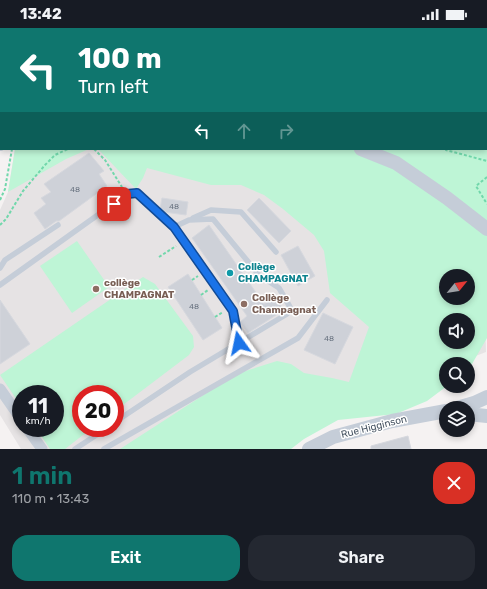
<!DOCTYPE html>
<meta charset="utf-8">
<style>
body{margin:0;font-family:Rubik,sans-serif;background:#242831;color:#f1f3f6;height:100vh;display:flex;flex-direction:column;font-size:15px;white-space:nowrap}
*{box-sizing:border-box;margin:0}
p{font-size:13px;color:#9ea1a6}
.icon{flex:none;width:22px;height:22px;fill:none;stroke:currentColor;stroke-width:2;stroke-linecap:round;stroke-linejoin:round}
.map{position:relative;height:421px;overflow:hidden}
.details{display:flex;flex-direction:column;background:#171b24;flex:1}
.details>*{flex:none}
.top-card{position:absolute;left:0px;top:0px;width:487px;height:122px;box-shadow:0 2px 6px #0003;background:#0f766e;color:#fff;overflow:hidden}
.needle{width:26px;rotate:60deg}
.controls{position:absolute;left:439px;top:241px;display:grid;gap:8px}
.controls a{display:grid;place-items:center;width:36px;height:36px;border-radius:50%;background:#171b24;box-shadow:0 2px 6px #0003;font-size:20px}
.speed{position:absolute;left:12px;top:357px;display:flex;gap:8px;font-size:20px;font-weight:700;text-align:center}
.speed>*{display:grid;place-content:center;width:52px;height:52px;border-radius:50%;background:#171b24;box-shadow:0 2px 6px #0003;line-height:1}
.speed small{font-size:10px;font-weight:400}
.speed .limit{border:6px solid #d22;background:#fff;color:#111}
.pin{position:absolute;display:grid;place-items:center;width:34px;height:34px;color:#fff;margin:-17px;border-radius:8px;box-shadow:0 2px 6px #0006}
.me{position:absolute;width:44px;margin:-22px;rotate:348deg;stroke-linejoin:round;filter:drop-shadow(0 0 3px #0008)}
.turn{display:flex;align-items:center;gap:14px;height:84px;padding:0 12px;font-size:18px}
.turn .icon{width:52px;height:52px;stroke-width:2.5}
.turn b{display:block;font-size:28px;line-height:34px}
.lanes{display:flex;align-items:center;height:38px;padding:0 12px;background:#0003;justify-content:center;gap:20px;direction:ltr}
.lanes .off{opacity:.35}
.round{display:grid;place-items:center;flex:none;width:42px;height:42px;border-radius:16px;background:#242831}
.head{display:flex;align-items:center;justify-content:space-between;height:68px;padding:0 12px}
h1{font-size:24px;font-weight:600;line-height:30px;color:#0f766e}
.action{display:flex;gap:8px;margin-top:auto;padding:8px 12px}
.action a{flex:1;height:46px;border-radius:16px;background:#0f766e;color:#fff;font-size:16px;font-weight:600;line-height:46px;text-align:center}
.action a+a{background:#242831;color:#f1f3f6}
.status{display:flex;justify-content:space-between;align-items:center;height:28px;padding:0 20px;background:#171b24;direction:ltr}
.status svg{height:11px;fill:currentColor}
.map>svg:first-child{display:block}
.education{fill:#e6e3e4;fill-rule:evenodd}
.green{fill:#bef5d6;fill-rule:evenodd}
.building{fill:#ced1d8;stroke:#d6d8de}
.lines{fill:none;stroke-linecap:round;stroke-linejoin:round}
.path{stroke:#71d7ab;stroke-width:2;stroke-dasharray:3 2;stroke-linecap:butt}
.service{stroke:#c5cdd8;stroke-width:5.5}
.minor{stroke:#c5cdd8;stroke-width:11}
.tertiary{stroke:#c5cdd8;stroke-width:14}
.route-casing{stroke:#114b97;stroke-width:10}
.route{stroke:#1a73e8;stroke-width:7}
.culture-dot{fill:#0f9aa8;stroke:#fff;stroke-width:1.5}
.education-dot{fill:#8d6e63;stroke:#fff;stroke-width:1.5}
.labels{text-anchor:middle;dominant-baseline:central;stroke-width:3;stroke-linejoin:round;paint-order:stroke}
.number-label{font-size:8px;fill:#697380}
.culture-label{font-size:10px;font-weight:bold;fill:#0d838f;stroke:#fff;text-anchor:start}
.education-label{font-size:10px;font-weight:bold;fill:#785e54;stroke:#fff;text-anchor:start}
.street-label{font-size:10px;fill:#475462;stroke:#fff}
</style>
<div class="status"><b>13:42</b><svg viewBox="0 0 49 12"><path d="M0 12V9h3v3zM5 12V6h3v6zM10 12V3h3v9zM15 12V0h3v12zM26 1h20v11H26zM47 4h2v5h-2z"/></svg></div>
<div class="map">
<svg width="487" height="421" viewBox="0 0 487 421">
<rect width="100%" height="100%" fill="#f5f2f2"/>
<path class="education" d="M15 121H314L440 175 487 282 485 287 486 324 455 336H446L263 421H21L0 387V182L8 164ZM446 248H468V270H446ZM446 292H468V314H446ZM21 366H55V400H21ZM81 366H115V400H81Z"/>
<g class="green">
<path d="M0 0H487V310L472 336 468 340V336H446L447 358 427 373 396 386 338 392 304 411 291 421H120L236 346 277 333 291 336 304 345 332 350 349 354 369 299 330 265 324 223 314 207 283 181 264 167 241 157H211L147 140 143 150 136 161 98 121H486V1H1L0 68ZM446 248H468V270H446ZM446 292H468V314H446Z"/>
<polygon points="15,121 89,121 66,131 8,164"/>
<polygon points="77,213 109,259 72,285 40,238"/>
<polygon points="143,249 155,256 193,308 194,319 189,327 115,383 115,366 81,366 81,400 92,400 65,421 50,421 36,400 55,400 55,366 21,366 21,378 0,347"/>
</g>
<g class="building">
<polygon points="89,125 104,143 99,146 107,158 59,193 56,193 45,201 34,185 46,176 41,170 51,164 44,156"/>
<polygon points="162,170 188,174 186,187 164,184 160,181"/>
<polygon points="259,170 291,203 279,215 247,182"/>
<polygon points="209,197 264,276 275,269 284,282 248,305 240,294 247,288 192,210"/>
<polygon points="298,218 315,248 298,258 281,227"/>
<polygon points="188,246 222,300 203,312 168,259"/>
<polygon points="0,272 30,316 0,336"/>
<polygon points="323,285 353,299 335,336 304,322"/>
<polygon points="408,408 411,421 371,421 371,418"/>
</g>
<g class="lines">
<g class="path">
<polyline points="397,0 397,1"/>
<polyline points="94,121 105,132 122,159"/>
<polyline points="447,121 446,122 487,133"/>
<polyline points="487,149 476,158 487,176"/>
<polyline points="0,172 5,161 12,121"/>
<polyline points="0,197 6,191 23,163 45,137 55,127 68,121"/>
<polyline points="159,229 176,218"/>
<polyline points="192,252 198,248"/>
<polyline points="201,267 208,262"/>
<polyline points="215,289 223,284"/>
</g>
<g class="service">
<polyline points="193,190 211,182 241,184 276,224"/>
<polyline points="174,199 233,283 239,315"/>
<polyline points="0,240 5,232 58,197"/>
<polyline points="0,257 127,166 137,165 174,199 189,192 213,191 259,247 279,260 290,279 289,283 287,286 190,344 115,394"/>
<polyline points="75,421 107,400"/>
<polyline points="104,421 298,310 327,272"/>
</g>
<g class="minor">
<polyline points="0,361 21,391"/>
<polyline points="27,400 42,421"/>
</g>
<g class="tertiary">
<polyline points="0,116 1,111"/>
<polyline points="361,121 396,135 447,170 487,201"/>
<polyline points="457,380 474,375 487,369"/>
<polyline points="468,386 487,388"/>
<polyline points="309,421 333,409 392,393 446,383"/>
</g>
</g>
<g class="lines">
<g class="route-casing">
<polyline id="route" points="114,176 127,166 137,165 174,199 233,283 239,315"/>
</g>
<use href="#route" class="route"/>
</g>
<circle class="culture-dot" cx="230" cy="245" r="4"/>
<g class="education-dot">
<circle cx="96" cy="261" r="4"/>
<circle cx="244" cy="276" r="4"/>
</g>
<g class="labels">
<g class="number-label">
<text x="75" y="161">48</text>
<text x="174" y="178">48</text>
<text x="194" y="278">48</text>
<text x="329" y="310">48</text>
</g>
<g class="culture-label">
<text x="238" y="239">Collège<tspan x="238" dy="12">CHAMPAGNAT</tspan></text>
</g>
<g class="education-label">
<text x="104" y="255">collège<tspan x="104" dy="12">CHAMPAGNAT</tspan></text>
<text x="252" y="270">Collège<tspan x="252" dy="12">Champagnat</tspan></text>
</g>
<g class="street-label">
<text transform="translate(374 399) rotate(-14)">Rue Higginson</text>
</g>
</g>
</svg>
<div class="controls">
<a><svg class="needle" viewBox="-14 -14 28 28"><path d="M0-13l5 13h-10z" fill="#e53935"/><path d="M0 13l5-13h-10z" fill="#9ea1a6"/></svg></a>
<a><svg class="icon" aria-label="sound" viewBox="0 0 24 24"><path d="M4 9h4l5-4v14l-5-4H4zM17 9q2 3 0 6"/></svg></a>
<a><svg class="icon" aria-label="search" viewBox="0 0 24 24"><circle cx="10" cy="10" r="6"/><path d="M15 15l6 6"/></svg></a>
<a><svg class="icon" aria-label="layers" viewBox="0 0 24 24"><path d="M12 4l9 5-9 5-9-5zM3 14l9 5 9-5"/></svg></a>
</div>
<div class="speed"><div>11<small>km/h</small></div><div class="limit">20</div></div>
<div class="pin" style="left:114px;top:176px;background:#d93025"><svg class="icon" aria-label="arrive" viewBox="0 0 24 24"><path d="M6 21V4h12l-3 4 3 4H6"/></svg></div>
<svg class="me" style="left:239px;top:315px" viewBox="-20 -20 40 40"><path d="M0-17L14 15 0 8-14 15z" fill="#1a73e8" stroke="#fff" stroke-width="4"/></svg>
<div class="top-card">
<div class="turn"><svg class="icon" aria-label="left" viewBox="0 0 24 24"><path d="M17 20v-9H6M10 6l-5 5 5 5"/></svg><div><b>100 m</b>Turn left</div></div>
<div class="lanes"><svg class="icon" aria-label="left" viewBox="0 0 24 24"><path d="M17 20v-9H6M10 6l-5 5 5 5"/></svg><svg class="icon off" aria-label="ahead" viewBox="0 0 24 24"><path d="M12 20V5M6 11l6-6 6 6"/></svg><svg class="icon off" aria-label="right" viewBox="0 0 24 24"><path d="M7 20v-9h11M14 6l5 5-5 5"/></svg></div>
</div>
</div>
<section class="details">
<div class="head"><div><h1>1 min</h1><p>110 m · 13:43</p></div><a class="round" style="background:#d93025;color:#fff"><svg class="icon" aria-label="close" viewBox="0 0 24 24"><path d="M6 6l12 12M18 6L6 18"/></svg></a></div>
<div class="action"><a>Exit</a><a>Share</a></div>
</section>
